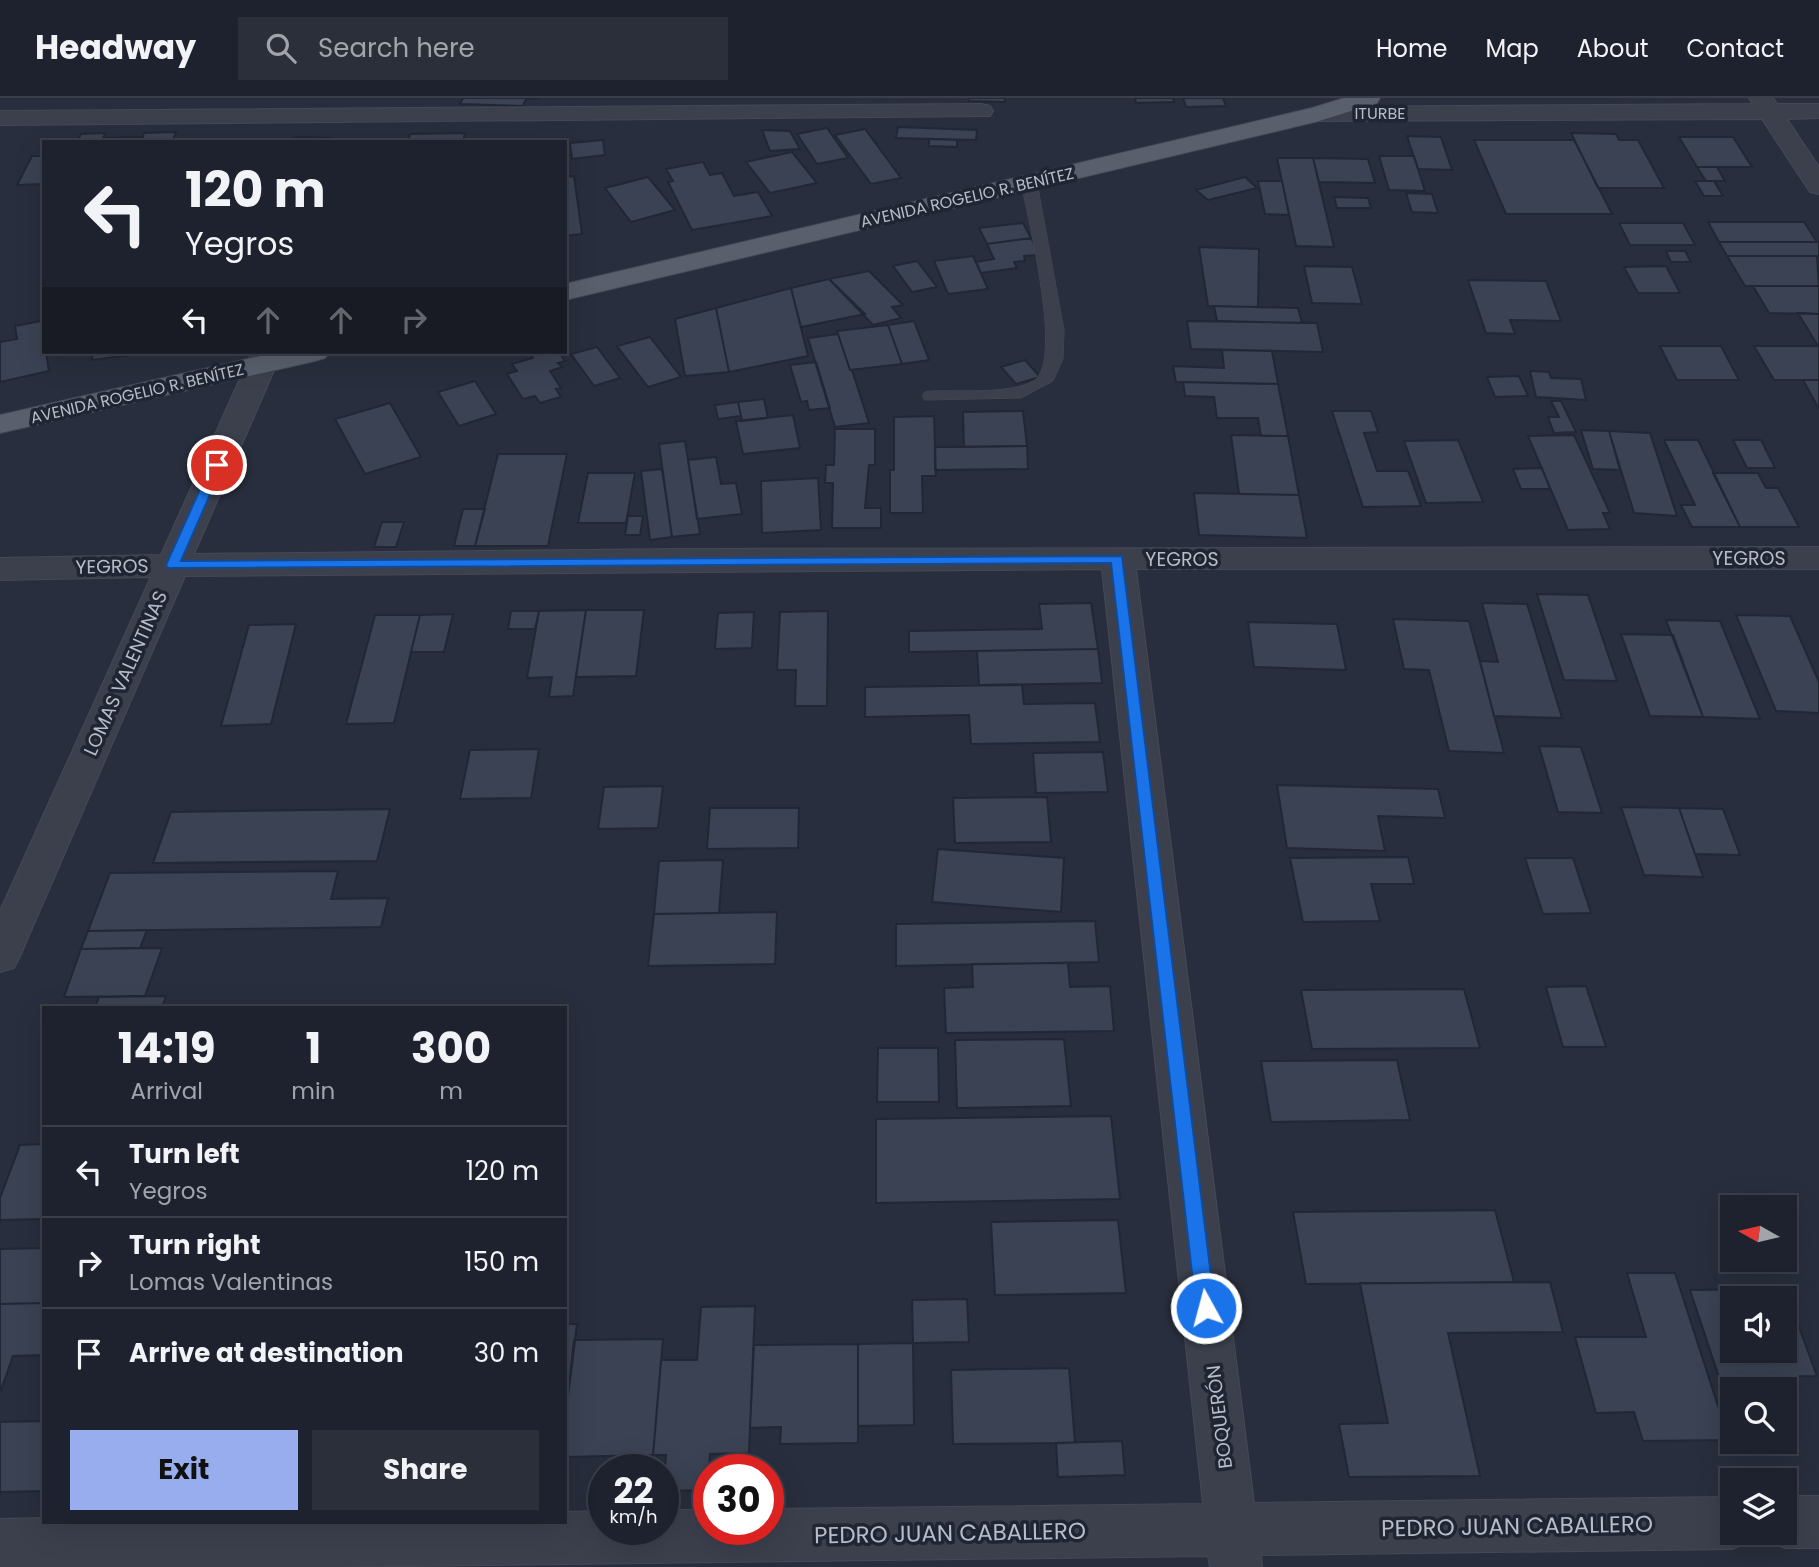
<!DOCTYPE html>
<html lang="en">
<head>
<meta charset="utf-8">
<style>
  :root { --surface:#1e222e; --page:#2b2f3a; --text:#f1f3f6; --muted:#a1a4aa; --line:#3c3f4a; --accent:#98aded }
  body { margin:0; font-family:Poppins,sans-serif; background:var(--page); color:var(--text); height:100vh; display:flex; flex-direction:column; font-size:26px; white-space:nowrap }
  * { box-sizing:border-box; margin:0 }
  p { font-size:23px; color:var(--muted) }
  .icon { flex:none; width:38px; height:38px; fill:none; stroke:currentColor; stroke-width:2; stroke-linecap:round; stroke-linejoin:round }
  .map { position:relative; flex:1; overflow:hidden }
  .sheet { position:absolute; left:42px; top:908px; width:525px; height:518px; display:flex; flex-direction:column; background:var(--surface); border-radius:0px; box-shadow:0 7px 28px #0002,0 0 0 2px var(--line) }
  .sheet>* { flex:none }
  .hud { position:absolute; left:42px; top:42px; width:525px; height:214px; border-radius:0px; box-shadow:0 7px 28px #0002,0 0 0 2px var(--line); background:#1e222e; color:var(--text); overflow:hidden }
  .needle { width:46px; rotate:278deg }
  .tools { position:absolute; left:1720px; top:1097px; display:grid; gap:14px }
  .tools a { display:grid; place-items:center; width:77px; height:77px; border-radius:0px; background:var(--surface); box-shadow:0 7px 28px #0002,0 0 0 2px var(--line); font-size:35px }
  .speed { position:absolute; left:588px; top:1356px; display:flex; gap:14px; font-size:35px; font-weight:700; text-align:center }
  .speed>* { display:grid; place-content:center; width:91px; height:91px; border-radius:50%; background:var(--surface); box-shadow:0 7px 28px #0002,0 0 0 2px var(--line); line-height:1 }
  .speed small { font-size:18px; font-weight:400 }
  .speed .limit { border:10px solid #d22; background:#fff; color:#111 }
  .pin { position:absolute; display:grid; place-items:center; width:60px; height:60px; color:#fff; margin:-30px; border:4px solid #fff; border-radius:50%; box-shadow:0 2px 7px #0007 }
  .me { position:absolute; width:77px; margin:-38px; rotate:353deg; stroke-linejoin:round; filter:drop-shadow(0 0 5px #0008) }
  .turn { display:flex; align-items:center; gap:24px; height:147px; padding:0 28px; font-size:32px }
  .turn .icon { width:91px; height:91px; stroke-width:2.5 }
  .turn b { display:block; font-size:49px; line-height:60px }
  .lanes { display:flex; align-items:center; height:66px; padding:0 28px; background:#0003; justify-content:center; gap:35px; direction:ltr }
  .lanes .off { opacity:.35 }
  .eta { display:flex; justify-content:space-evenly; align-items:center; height:119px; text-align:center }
  .eta b { font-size:42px; font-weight:700; line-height:49px }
  .primary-button { display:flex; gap:14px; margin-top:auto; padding:14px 28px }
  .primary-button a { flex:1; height:80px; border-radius:0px; background:var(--accent); color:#111; font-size:28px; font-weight:700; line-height:80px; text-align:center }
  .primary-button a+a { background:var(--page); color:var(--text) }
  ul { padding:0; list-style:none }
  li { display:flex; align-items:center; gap:21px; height:91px; padding:0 28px; border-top:2px solid var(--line) }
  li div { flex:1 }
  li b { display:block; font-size:26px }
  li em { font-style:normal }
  header { display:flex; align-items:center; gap:42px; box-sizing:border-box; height:98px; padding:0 35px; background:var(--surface); border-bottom:2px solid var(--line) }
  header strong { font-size:33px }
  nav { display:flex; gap:38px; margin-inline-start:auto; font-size:24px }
  .search { width:490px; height:63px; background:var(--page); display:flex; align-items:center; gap:18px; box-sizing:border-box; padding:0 24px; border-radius:0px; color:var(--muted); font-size:26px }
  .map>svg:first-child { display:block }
  .building { fill:#3a4253; stroke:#222735; stroke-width:2; fill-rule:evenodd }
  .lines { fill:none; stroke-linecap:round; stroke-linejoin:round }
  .service-casing { stroke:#454957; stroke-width:1 }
  .minor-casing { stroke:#454957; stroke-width:2 }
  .primary-casing { stroke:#454957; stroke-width:2 }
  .service { fill:#3c404d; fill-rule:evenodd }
  .minor { fill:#3c404d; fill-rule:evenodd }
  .primary { fill:#5a5f6d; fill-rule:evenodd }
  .route { fill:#1a73e8; stroke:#114b97; stroke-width:2 }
  .labels { text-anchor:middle; stroke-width:7; stroke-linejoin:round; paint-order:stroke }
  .far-street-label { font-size:16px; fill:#b8bcc8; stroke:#202533 }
  .street-label { font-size:19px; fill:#b8bcc8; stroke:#202533 }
  .near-street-label { font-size:23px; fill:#b8bcc8; stroke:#202533 }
</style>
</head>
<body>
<header>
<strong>Headway</strong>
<div class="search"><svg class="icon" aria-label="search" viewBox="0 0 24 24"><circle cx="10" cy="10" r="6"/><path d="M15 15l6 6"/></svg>Search here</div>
<nav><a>Home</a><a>Map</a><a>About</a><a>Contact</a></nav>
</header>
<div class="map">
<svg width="1819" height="1469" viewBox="0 0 1819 1469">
  <rect width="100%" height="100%" fill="#282e3d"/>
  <path class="building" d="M463,0H540L526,1L523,8L460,6Z
    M969,0H1005V4L969,3Z
    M1135,0H1173L1174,4L1136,5Z
    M1183,0H1223L1226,8L1186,9Z
    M898,29L977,32L976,42L896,40Z
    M827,30L848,60L817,66L797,36Z
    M865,31L901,80L871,86L835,37Z
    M762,32L790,33L800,51L770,53Z
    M176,34L172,44H141L144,35Z
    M105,35L102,44H77L81,36Z
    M465,35L463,44H408L410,36Z
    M1571,35L1616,36L1619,42H1638L1664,90H1598Z
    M1407,38L1441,39L1452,72L1418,71Z
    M143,39L141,44H102L103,40Z
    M294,39L332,40L330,44H292Z
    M1679,39H1733L1752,69H1697Z
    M929,41L957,42V49L929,48Z
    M603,42L605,57L572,61L570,45Z
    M1474,42H1574L1612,116H1506Z
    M792,54L817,85L770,95L746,64Z
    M32,58H44V86L17,87Z
    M1379,58H1414L1425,93L1389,92Z
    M1277,60H1313L1334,149L1296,148Z
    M1313,60L1368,61L1375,85L1319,84Z
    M703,64L710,77L722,75L734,98L758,94L772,118L692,132L668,84L673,83L666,71Z
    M1697,69H1717L1725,83H1706Z
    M574,78L582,136L565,138V79Z
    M648,79L675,112L631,124L605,90Z
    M1245,79L1257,90L1208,102L1196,92Z
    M1258,83H1282L1289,117L1265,116Z
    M1695,83H1714L1723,98H1704Z
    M1406,95L1432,96L1438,115L1412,114Z
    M1334,99L1368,100L1371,110H1337Z
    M1708,124H1804L1817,144H1719Z
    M1023,125L1031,140L987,146L979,130Z
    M1619,125H1683L1695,147H1630Z
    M1031,140L1040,157L1024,158L1025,163L1014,164L1017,170L981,175L976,164L994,161L987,146Z
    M1719,144H1819V158H1727Z
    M1199,149L1259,151L1258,209L1208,208Z
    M1666,153H1685L1691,164H1671Z
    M973,158L988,191L948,196L934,163Z
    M1727,158H1817L1819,188H1745Z
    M917,163L937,189L912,194L893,168Z
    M1304,168L1352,169L1362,206L1312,205Z
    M1666,168L1680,195H1638L1624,169Z
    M869,173L903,207L892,209L901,220L873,227L829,181Z
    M829,181L865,216L801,229L791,190Z
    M1468,182L1546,183L1561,223L1510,222L1515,236L1486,235Z
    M1753,188H1819V216L1769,215Z
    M791,190L808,258L729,274L716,210Z
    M1214,208L1298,210L1302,225L1217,223Z
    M716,210L729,274L685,278L675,221Z
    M1798,215L1819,216V248H1818Z
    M41,223L49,273L0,284V244L17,241L15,228Z
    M914,223L929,262L902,266L888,227Z
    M1187,223L1317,225L1323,254L1191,251Z
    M888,227L902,266L850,272L837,233Z
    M838,236L850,272H852L869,325L835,329L808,240Z
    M650,239L681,279L648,289L617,248Z
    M1660,248H1721L1739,282H1677Z
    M1754,248H1819V282H1774Z
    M597,249L620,280L594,288L571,256Z
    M1222,252L1272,253L1278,286L1176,284L1173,268L1224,270Z
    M93,254H137L136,256L92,262Z
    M536,254H559L565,263L558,265L562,269L550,273L561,290L556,291L561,299L540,305L535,298L523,301L507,276L517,273L512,266L533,260L530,255Z
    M1025,262L1040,279L1016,286L1001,269Z
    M816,264L830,310L809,312L807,303L801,304L790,267Z
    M1530,273L1549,274L1551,280L1581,281L1586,302L1536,299Z
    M1519,278L1528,298L1495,299L1487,279Z
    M1803,282H1819V311Z
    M475,283L496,316L459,328L438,294Z
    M1183,284L1278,286L1288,338H1261L1258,320H1217L1214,299L1185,298Z
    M764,301L768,320L742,323L738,304Z
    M1551,303H1561L1576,334L1554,335L1548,319H1559Z
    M738,304L741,318L718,321L715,307Z
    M390,305L421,359L365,376L335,321Z
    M1023,313L1027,348L964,349L963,314Z
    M1332,313H1371L1378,334L1364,335L1377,373H1408L1421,408L1363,409Z
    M793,317L800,350L743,356L736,323Z
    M934,318L936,378H922L923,415H890V372H894V319Z
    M835,331H875V367H869L865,410H881V430H832L833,385H825L826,367H834Z
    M1581,332L1609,333L1620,372L1593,371Z
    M1609,333L1650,335L1677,418L1634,415Z
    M1231,337L1288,338L1299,397L1239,396Z
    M1574,337L1610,415H1603L1610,431L1568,432L1528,338Z
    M1458,342L1483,404L1426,405L1404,343Z
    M1664,342H1698L1740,429H1692L1681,407H1695Z
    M1733,342H1761L1775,370H1747Z
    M685,343L700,436L672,439L659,346Z
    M1027,348L1028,371L935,372V349Z
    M498,356H567L548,448H475Z
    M716,359L721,386L736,385L742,416L697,421L688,362Z
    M1542,370L1550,391H1521L1513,371Z
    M662,371L672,439L650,442L641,373Z
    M588,375H635L626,425H578Z
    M1713,375H1758L1766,390H1778L1799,429H1740Z
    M818,380L821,432L762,435L761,383Z
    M1194,395L1299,397L1307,440L1199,437Z
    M463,411H485L475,448H454Z
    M628,418H643L640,437H625Z
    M382,424H404L396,449H374Z
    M1537,496L1588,497L1617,583L1564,582Z
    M1091,505L1098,551L909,554V533L1042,531L1039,506Z
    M1482,505L1527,506L1562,620L1494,618L1480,563L1498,564Z
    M586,512L573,598L549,599L552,579L527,580L539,513Z
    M586,512H644L636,578L576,579Z
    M511,513H539L535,531H508Z
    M828,513L827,608H795L796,572H777L780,514Z
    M754,514L752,550L715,551L718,515Z
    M453,516L444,554H411L420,517Z
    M375,517H420L394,625L346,626Z
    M1736,517L1790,518L1819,584V615L1776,613Z
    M1393,521L1469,523L1504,655L1449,653L1429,572L1404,571Z
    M1666,522L1720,523L1760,621L1703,619Z
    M1248,524L1337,526L1346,572L1254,569Z
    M296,526L271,626L221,628L249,527Z
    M1621,536L1673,537L1703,619L1650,618Z
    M1098,551L1102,585L979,587L977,553Z
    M1022,587L1024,606L1095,605L1100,644L971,646L969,617L865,619V589Z
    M1539,648L1581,649L1602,715L1558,714Z
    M539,651L531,700L460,701L470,652Z
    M1103,654L1108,694L1036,695L1033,655Z
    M1277,687L1438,691L1445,720L1378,718L1385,753L1287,750Z
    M663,688L658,730L598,731L604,689Z
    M1047,699L1051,744L955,745L953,700Z
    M1621,709L1679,710L1703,779L1644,777Z
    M710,710H799L798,750L707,751Z
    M1679,710L1723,711L1740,757L1695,756Z
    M390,711L377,763L153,765L171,714Z
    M938,751L1064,760L1061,814L932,804Z
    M1408,759L1414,786H1371L1380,823L1303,824L1290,760Z
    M1525,760H1573L1591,815L1543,816Z
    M723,762L719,815L654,816L659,763Z
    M338,773L331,801L388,800L381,829L88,833L110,775Z
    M777,814L775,866L648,868L654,816Z
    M1095,823L1099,864L896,868V826Z
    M147,832L140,850L81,851L88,833Z
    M162,850L145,898L64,899L81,851Z
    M1068,865L1070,889L1110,888L1114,933L946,935L944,890L973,889L972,866Z
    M1586,888L1606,949H1563L1546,889Z
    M1464,891L1480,950L1312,951L1301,892Z
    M166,898L162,910H95L99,899Z
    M1064,941L1071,1008L957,1010L955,942Z
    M878,950H938L939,1004H877Z
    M1397,962L1410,1022L1271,1024L1261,963Z
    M1111,1018L1120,1101L876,1105V1021Z
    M44,1046V1121L0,1122V1100L20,1047Z
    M1495,1112L1514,1184L1306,1186L1293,1114Z
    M1118,1122L1126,1195L995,1197L991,1124Z
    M44,1150V1205L0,1206V1151Z
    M1627,1175H1675L1729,1342L1643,1343L1634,1314L1596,1315L1575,1239H1646Z
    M1550,1184L1563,1234L1448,1235L1480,1378L1349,1379L1339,1326L1388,1325L1360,1185Z
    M1785,1191L1817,1278L1719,1279L1690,1192ZM1732,1200H1785V1253H1732Z
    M967,1201L969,1244L913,1245L912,1202Z
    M44,1205V1257L13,1258L0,1295V1206Z
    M755,1208L749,1355L710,1356L708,1392L663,1393L666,1357H653L661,1262H697L701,1209Z
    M565,1226H577L565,1323Z
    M663,1241L653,1357L565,1359V1323L574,1242Z
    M913,1245L914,1327L858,1328V1246Z
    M858,1246V1345L780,1346L781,1329L750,1330L754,1247Z
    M1069,1270L1075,1345L953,1346L951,1272Z
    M44,1323V1393L0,1394V1324Z
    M1122,1343L1125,1377L1058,1379L1056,1345Z"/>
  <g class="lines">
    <defs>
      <path id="service" d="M1029,79L1037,84L1064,232L1063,261L1053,283L1021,300L925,302L922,298L925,294L931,293C955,292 1020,297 1037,280C1061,254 1028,121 1021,84Z"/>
      <path id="minor" d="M1749,0H1773L1777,6H1819V20L1787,21L1819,69V96L1810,94L1762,21L1319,23L1310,21L1307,16L1310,11L1319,9L1753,6Z
        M981,6L990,8L993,13L990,18L0,27V13Z
        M252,254H282L194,456L682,451L1819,449V471H1136L1254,1405L1732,1399V1435H1754L1750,1443L1732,1451L1261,1457L1262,1469H1210L1208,1458L326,1469H0V1421L44,1420V1424H565V1414L604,1413V1432H663V1412H709V1432H768V1411L1203,1406L1102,471L185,478L20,858L14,870L0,874V813L151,479L0,482V460L161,457Z
        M1785,1398H1819V1450H1785L1767,1442L1764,1435H1785Z"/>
      <path id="primary" d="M1344,0H1380L1377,5L1319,23L565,202V186L1312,10Z
        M278,254H330L325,260L315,263L0,335V317Z"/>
    </defs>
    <use href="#service" class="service-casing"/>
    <use href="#minor" class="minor-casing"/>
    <use href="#primary" class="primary-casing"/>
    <use href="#service" class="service"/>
    <use href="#minor" class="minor"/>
    <use href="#primary" class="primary"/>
  </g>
  <path class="route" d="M217,363L223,367L181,463L1122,458L1215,1210L1213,1216L1206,1219L1199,1216L1196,1210L1111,465L168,470L166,467L211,367Z"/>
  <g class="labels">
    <g class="far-street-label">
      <text x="1380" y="21">ITURBE</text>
      <text transform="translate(967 99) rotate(-13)" y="6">AVENIDA ROGELIO R. BENÍTEZ</text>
      <text transform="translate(137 295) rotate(-13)" y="6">AVENIDA ROGELIO R. BENÍTEZ</text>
    </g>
    <g class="street-label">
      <text x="1749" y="467">YEGROS</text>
      <text x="1182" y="468">YEGROS</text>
      <text transform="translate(112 468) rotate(-1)" y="7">YEGROS</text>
      <text transform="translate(125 575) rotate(-66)" y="7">LOMAS VALENTINAS</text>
      <text transform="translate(1219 1319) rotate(-97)" y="7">BOQUERÓN</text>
    </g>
    <g class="near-street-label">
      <text transform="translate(1517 1428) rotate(-1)" y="8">PEDRO JUAN CABALLERO</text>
      <text transform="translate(950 1435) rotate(-1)" y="8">PEDRO JUAN CABALLERO</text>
    </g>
  </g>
</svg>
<div class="tools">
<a><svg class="needle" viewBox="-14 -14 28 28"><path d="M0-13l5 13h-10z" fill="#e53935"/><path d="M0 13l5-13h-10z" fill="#a1a4aa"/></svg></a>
<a><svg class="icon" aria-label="sound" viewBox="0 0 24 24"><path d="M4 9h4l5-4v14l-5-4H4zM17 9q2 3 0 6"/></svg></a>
<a><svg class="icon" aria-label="search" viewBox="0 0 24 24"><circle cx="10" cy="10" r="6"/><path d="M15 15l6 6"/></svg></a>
<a><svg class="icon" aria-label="layers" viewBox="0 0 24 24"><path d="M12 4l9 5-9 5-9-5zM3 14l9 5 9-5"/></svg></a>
</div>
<div class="speed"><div>22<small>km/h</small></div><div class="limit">30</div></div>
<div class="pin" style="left:217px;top:367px;background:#d93025"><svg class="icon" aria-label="arrive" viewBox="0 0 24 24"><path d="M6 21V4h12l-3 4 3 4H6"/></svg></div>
<svg class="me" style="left:1206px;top:1210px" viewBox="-20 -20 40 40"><circle r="17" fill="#1a73e8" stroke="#fff" stroke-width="3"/><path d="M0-11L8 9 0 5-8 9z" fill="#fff"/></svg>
<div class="hud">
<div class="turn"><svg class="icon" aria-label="left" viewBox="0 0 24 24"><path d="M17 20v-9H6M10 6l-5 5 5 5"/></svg><div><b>120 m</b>Yegros</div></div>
<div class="lanes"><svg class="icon" aria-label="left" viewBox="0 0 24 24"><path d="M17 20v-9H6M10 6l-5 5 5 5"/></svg><svg class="icon off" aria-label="ahead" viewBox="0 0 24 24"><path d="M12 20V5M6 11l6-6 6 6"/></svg><svg class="icon off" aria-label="ahead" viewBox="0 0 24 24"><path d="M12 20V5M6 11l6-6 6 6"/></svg><svg class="icon off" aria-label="right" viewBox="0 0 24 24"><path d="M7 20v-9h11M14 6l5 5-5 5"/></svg></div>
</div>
<section class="sheet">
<div class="eta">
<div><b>14:19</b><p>Arrival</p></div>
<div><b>1</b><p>min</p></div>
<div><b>300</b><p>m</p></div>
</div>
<ul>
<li><svg class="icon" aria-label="left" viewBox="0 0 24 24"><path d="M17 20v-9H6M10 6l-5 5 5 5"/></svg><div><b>Turn left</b><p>Yegros</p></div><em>120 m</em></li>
<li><svg class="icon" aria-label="right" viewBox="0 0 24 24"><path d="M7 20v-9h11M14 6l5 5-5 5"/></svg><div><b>Turn right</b><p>Lomas Valentinas</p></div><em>150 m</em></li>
<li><svg class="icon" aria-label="arrive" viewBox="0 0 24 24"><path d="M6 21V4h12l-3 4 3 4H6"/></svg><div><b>Arrive at destination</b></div><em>30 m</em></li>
</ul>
<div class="primary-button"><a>Exit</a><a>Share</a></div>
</section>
</div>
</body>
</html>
